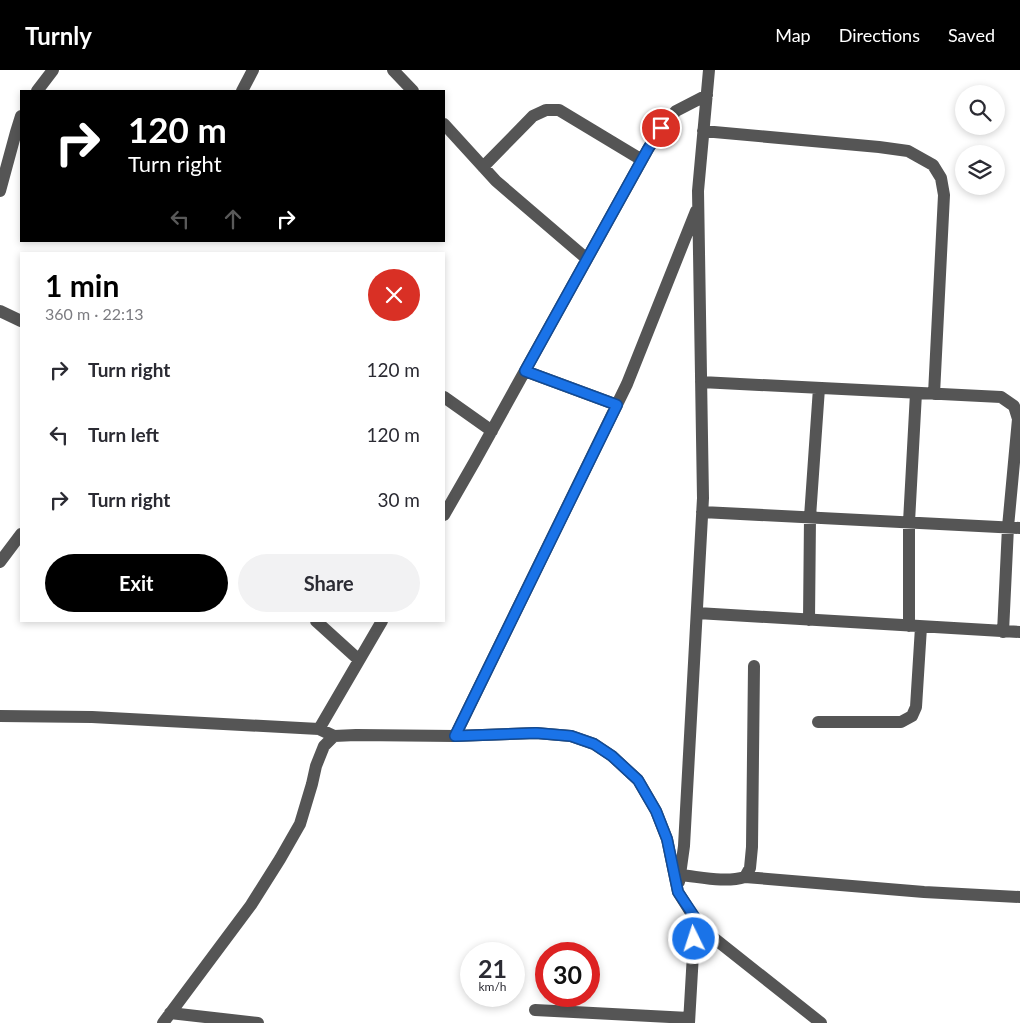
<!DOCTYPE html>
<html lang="en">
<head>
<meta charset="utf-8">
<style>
  :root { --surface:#fff; --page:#f2f2f3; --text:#2b2b33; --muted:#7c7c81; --accent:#000 }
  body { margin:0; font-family:Lato,sans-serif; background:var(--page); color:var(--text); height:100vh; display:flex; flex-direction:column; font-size:19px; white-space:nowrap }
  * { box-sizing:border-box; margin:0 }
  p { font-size:16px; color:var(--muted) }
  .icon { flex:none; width:28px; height:28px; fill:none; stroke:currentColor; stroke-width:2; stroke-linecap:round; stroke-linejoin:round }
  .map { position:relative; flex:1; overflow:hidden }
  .sheet { position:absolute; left:20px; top:182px; width:425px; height:370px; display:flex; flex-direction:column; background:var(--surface); border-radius:0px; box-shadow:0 2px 8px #0003 }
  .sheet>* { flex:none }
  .hud { position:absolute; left:20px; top:20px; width:425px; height:152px; border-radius:0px; box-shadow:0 2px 8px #0003; background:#000; color:#fff; overflow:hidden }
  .controls { position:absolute; left:955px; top:15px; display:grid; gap:10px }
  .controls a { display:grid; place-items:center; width:50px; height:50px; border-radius:50%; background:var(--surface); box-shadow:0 2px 8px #0003; font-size:25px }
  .speed { position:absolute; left:460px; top:872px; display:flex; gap:10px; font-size:25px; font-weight:700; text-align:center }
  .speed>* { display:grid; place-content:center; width:65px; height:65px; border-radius:50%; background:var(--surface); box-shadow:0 2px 8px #0003; line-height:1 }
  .speed small { font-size:12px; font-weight:400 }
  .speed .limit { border:8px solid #d22; background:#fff; color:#111 }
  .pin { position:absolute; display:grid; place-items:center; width:42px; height:42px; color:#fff; margin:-21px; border:2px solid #fff; border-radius:50%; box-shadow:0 1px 5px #0007 }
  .me { position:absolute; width:55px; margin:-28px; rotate:356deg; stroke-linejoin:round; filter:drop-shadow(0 0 4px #0008) }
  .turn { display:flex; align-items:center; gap:18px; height:105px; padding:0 25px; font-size:22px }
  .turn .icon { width:65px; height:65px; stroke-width:2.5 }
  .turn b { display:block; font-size:35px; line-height:42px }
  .lanes { display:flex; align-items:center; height:48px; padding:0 25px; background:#0003; justify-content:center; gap:25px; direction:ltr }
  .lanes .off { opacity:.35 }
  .round { display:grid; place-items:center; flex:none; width:52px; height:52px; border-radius:26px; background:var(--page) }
  .summary { display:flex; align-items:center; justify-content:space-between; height:85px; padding:0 25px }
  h1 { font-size:30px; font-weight:700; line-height:38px; color:var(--accent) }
  .button { display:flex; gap:10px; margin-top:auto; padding:10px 25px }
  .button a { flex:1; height:58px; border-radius:30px; background:var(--accent); color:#fff; font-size:20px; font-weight:700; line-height:58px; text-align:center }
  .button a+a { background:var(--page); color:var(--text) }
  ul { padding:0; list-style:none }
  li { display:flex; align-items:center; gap:15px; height:65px; padding:0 25px }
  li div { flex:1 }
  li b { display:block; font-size:19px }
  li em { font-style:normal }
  header { display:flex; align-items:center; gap:30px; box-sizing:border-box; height:70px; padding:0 25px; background:var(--accent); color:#fff }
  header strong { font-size:24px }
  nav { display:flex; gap:28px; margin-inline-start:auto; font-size:18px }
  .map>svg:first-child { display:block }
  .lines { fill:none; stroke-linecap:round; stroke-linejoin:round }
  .minor { stroke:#555; stroke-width:12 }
  .route-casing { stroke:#114b97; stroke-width:12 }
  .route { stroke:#1a73e8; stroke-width:9 }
</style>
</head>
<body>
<header>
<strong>Turnly</strong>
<nav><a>Map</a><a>Directions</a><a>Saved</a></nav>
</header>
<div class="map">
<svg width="1020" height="953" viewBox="0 0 1020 953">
  <rect width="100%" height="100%" fill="#fff"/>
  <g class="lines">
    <path class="minor" d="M393,0L413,21
      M37,21L53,0
      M242,21L253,0
      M444,54L496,111L587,189
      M703,61L879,77L908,81L933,95L941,108L944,125L934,324
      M483,97L533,46L546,40H559L642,90
      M0,121L16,62L21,46
      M0,241L21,251
      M525,301L617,335
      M701,312L1001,327L1014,336L1018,349L1008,457L1003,562
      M444,327L492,361
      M702,442L1020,458
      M444,445L475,391L648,79L661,58L676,41L707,25
      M0,492L21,464
      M697,543L1020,562
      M809,550L810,447L819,318
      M316,551L359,590
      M909,556V452L916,323
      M0,646L92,647L319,659L334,666
      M818,652H901L912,646L916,637L921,557
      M319,659L382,551
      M455,666L627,314L696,141
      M681,805C701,807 725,813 745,807L750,798L752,777L754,596
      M745,807L924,822L1020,827
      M679,812L684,776L703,428L698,121L709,0
      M535,940L689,948
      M170,943L258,953
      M163,953L251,835L280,789L300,754L312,714L316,696L324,676L334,666L356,665L455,666L536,663L571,666L594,674L612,686L638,710L656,741L667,769L678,822L695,849L715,869L821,953
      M689,953L695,849"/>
  </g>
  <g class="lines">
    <defs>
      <path id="route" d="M661,58L648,79L525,301L617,335L455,666L536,663L571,666L594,674L612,686L638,710L656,741L667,769L678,822L696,849L694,869"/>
    </defs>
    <use href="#route" class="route-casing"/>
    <use href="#route" class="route"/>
  </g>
</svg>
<div class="controls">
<a><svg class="icon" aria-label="search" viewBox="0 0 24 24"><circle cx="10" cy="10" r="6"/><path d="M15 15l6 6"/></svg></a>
<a><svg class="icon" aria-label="layers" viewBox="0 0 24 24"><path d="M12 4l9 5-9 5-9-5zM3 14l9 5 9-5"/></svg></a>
</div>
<div class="speed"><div>21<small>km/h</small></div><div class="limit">30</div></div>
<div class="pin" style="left:661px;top:58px;background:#d93025"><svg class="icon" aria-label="arrive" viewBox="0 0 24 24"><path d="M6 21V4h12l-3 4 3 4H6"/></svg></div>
<svg class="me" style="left:694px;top:869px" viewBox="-20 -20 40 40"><circle r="17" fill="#1a73e8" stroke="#fff" stroke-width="3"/><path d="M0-11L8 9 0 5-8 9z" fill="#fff"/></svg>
<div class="hud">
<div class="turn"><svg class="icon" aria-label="right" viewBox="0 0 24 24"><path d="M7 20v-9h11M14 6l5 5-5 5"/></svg><div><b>120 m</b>Turn right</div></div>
<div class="lanes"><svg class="icon off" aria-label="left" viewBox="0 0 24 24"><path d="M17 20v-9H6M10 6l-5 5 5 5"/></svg><svg class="icon off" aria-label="ahead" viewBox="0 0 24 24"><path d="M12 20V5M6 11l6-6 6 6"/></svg><svg class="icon" aria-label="right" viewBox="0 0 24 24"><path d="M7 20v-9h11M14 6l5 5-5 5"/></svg></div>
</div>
<section class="sheet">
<div class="summary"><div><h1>1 min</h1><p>360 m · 22:13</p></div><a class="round" style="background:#d93025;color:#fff"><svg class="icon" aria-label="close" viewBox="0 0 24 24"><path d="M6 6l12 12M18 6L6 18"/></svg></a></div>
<ul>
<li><svg class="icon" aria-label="right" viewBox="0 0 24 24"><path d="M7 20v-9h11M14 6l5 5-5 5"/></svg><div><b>Turn right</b></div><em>120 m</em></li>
<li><svg class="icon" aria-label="left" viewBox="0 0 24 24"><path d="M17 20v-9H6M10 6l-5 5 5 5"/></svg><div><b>Turn left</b></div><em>120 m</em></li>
<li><svg class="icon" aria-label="right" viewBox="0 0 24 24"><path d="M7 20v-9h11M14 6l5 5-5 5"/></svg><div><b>Turn right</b></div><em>30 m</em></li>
</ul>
<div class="button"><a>Exit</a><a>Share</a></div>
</section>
</div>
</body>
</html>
